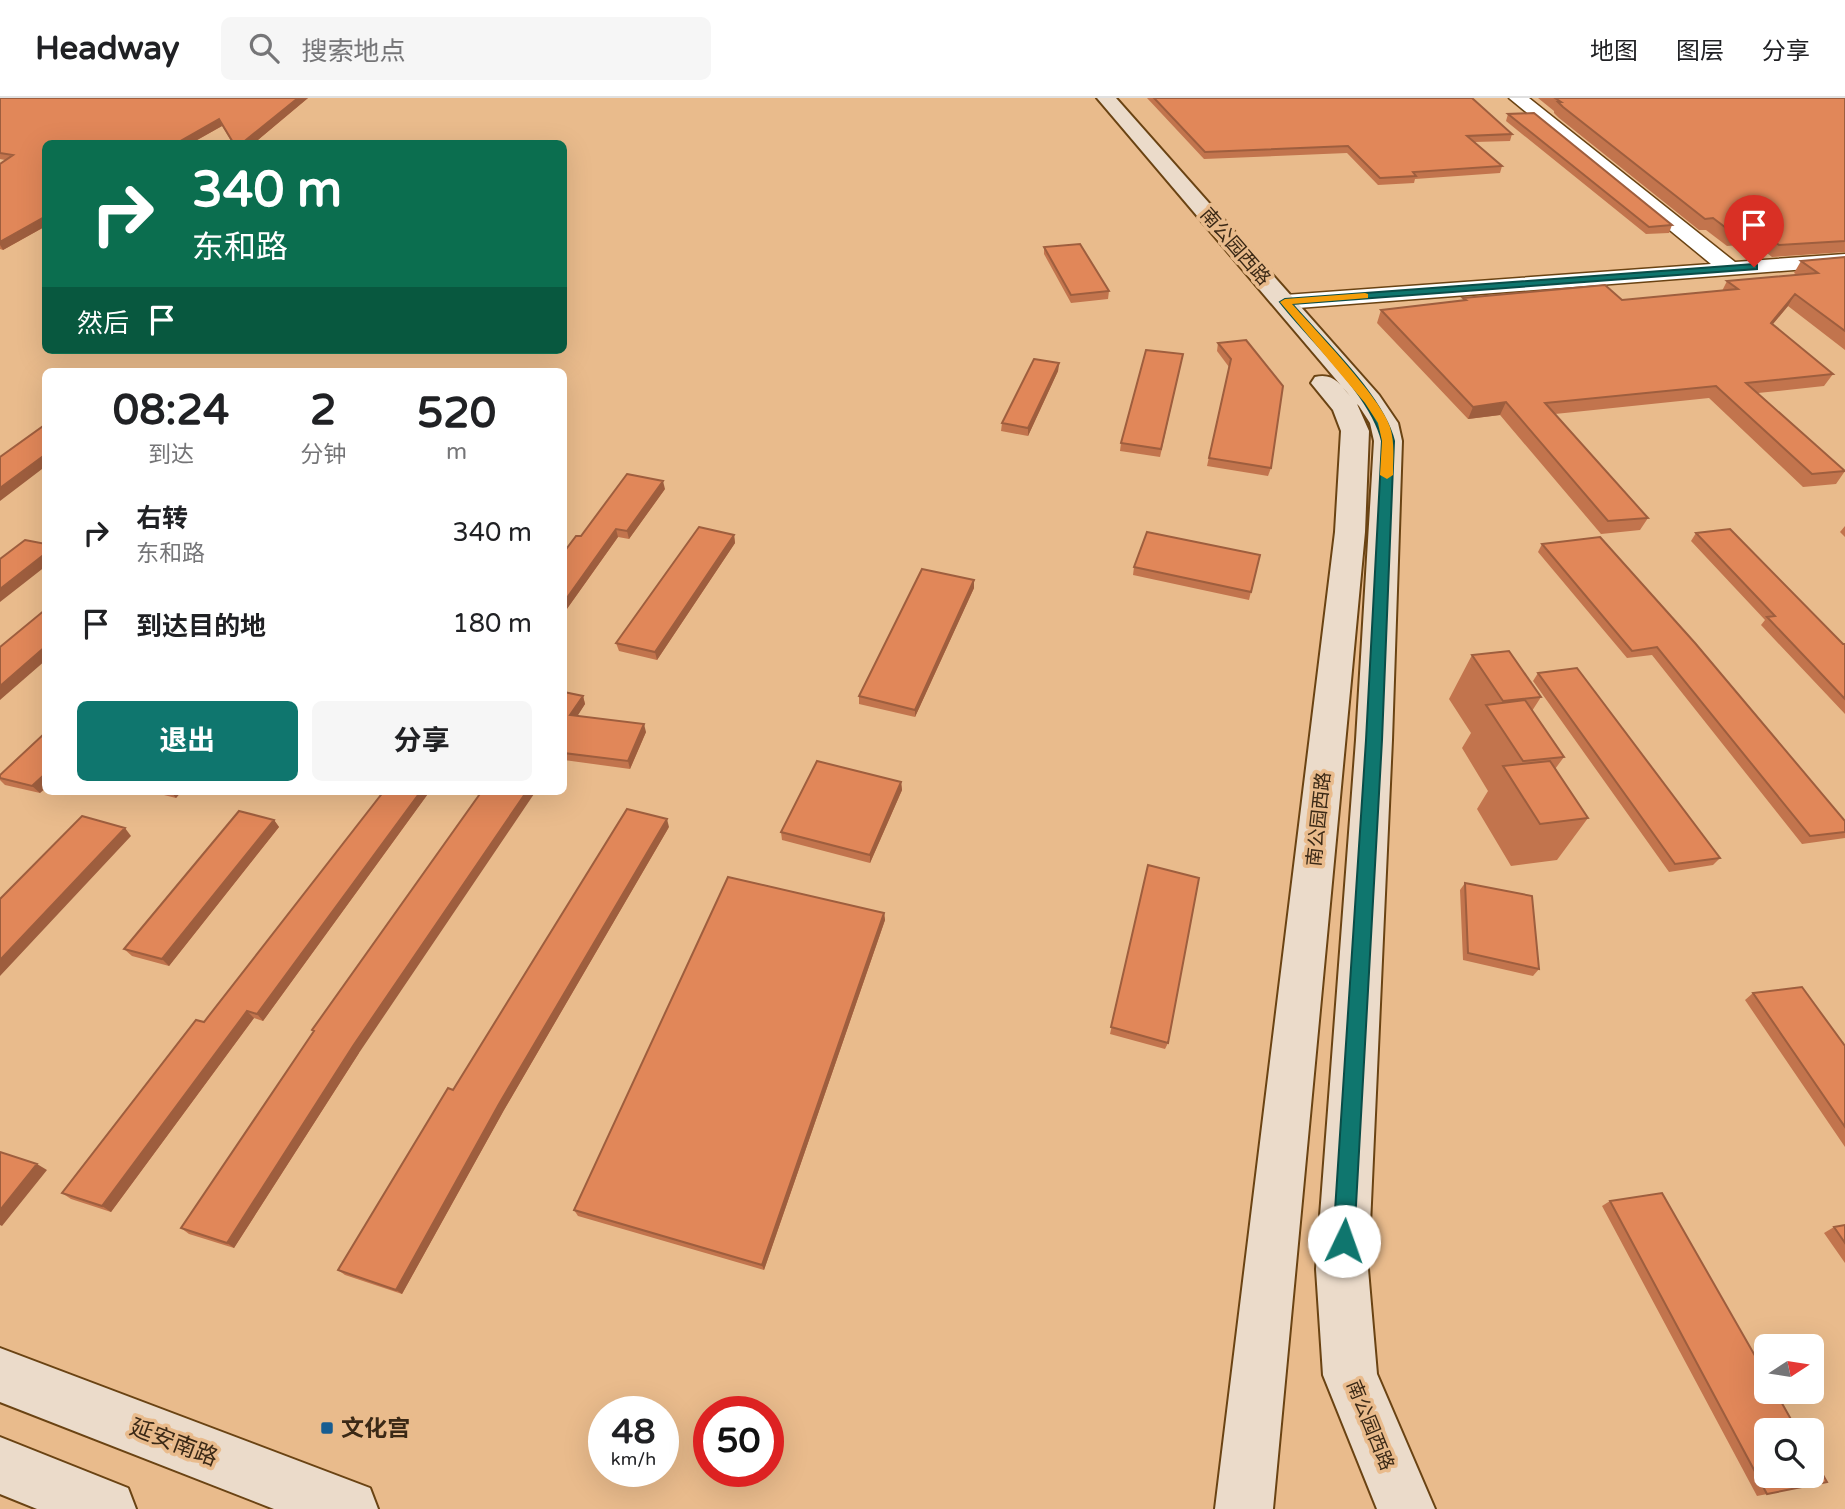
<!DOCTYPE html>
<html lang="zh">
<head>
<meta charset="utf-8">
<style>
  :root { --surface:#fff; --page:#f6f6f6; --text:#202124; --muted:#757577; --line:#e0e0e0; --accent:#0f766e }
  body { margin:0; font-family:"Varela Round","Noto Sans SC",sans-serif; background:var(--page); color:var(--text); height:100vh; display:flex; flex-direction:column; font-size:26px; white-space:nowrap }
  * { box-sizing:border-box; margin:0 }
  p { font-size:23px; color:var(--muted) }
  .icon { flex:none; width:38px; height:38px; fill:none; stroke:currentColor; stroke-width:2; stroke-linecap:round; stroke-linejoin:round }
  .map { position:relative; flex:1; overflow:hidden }
  .sheet { position:absolute; left:42px; top:270px; width:525px; height:427px; display:flex; flex-direction:column; background:var(--surface); border-radius:10px; box-shadow:0 7px 28px #0002 }
  .sheet>* { flex:none }
  .banner { position:absolute; left:42px; top:42px; width:525px; height:214px; border-radius:10px; box-shadow:0 7px 28px #0002; background:#0b6e4f; color:#fff; overflow:hidden }
  .needle { width:46px; rotate:78deg }
  .buttons { position:absolute; left:1754px; top:1236px; display:grid; gap:14px }
  .buttons a { display:grid; place-items:center; width:70px; height:70px; border-radius:10px; background:var(--surface); box-shadow:0 7px 28px #0002; font-size:35px }
  .speed { position:absolute; left:588px; top:1298px; display:flex; gap:14px; font-size:35px; font-weight:700; text-align:center }
  .speed>* { display:grid; place-content:center; width:91px; height:91px; border-radius:50%; background:var(--surface); box-shadow:0 7px 28px #0002; line-height:1 }
  .speed small { font-size:18px; font-weight:400 }
  .speed .limit { border:10px solid #d22; background:#fff; color:#111 }
  .pin { position:absolute; display:grid; place-items:center; width:60px; height:60px; color:#fff; margin:-72px -30px; border-radius:50% 50% 50% 0; rotate:-45deg; box-shadow:0 0 7px #0007 }
  .pin .icon { rotate:45deg }
  .me { position:absolute; width:77px; margin:-38px; rotate:3deg; stroke-linejoin:round; filter:drop-shadow(0 0 5px #0008) }
  .turn { display:flex; align-items:center; gap:24px; height:147px; padding:0 35px; font-size:32px }
  .turn .icon { width:91px; height:91px; stroke-width:2.5 }
  .turn b { display:block; font-size:49px; line-height:60px }
  .then { display:flex; align-items:center; height:66px; padding:0 35px; background:#0003; gap:14px; font-size:26px }
  .eta { display:flex; justify-content:space-evenly; align-items:center; height:119px; text-align:center }
  .eta b { font-size:42px; font-weight:700; line-height:49px }
  .primary-button { display:flex; gap:14px; margin-top:auto; padding:14px 35px }
  .primary-button a { flex:1; height:80px; border-radius:10px; background:var(--accent); color:#fff; font-size:28px; font-weight:700; line-height:80px; text-align:center }
  .primary-button a+a { background:var(--page); color:var(--text) }
  ul { padding:0; list-style:none }
  li { display:flex; align-items:center; gap:21px; height:91px; padding:0 35px }
  li div { flex:1 }
  li b { display:block; font-size:26px }
  li em { font-style:normal }
  header { display:flex; align-items:center; gap:42px; box-sizing:border-box; height:98px; padding:0 35px; background:var(--surface); border-bottom:2px solid var(--line) }
  header strong { font-size:33px }
  nav { display:flex; gap:38px; margin-inline-start:auto; font-size:24px }
  .search { width:490px; height:63px; background:var(--page); display:flex; align-items:center; gap:18px; box-sizing:border-box; padding:0 24px; border-radius:10px; color:var(--muted); font-size:26px }
  .map>svg:first-child { display:block }
  .lines { fill:none; stroke-linecap:round; stroke-linejoin:round }
  .minor-casing { stroke:#6a4313; stroke-width:3 }
  .secondary-casing { stroke:#6a4313; stroke-width:4 }
  .minor { fill:#fff; fill-rule:evenodd }
  .secondary { fill:#ebdbca; fill-rule:evenodd }
  .wall { fill:#c2744d }
  .shaded-wall { fill:#9e5e3e }
  .building { fill:#e18759; stroke:#9e5e3e; stroke-width:2 }
  .route { fill:#0f766e; stroke:#0a4d48; stroke-width:2 }
  .slow { fill:#f59e0b }
  .poi-dot { fill:#185d91; stroke:#e9bb8c; stroke-width:2.5 }
  .labels { text-anchor:middle; stroke-width:7; stroke-linejoin:round; paint-order:stroke }
  .street-label { font-size:19px; fill:#3b2916; stroke:#e9bb8c }
  .near-poi-label { font-size:23px; font-weight:bold; fill:#3b2916; stroke:#e9bb8c; text-anchor:start }
  .near-street-label { font-size:23px; fill:#3b2916; stroke:#e9bb8c }
</style>
</head>
<body>
<header>
<strong>Headway</strong>
<div class="search"><svg class="icon" aria-label="search" viewBox="0 0 24 24"><circle cx="10" cy="10" r="6"/><path d="M15 15l6 6"/></svg>搜索地点</div>
<nav><a>地图</a><a>图层</a><a>分享</a></nav>
</header>
<div class="map">
<svg width="1845" height="1411" viewBox="0 0 1845 1411">
  <rect width="100%" height="100%" fill="#e9bb8c"/>
  <g class="lines">
    <defs>
      <path id="minor" d="M1509,0H1529L1735,164L1845,156V168L1285,211L1277,209L1274,204L1277,199L1285,197L1711,166Z"/>
      <path id="secondary" d="M1097,0H1116L1379,297L1398,325L1402,343L1392,642L1368,1171L1377,1276L1435,1411H1377L1323,1277L1316,1171L1356,642L1374,343L1370,325L1359,308L1357,306L1369,333L1365,434L1273,1411H1215L1335,434L1341,333L1333,312L1311,285L1315,279C1333,275 1339,285 1350,298Z
        M0,1250L370,1390L378,1411H274L0,1304Z
        M0,1339L128,1390L136,1411H37L0,1396Z"/>
    </defs>
    <use href="#minor" class="minor-casing"/>
    <use href="#secondary" class="secondary-casing"/>
    <use href="#minor" class="minor"/>
    <use href="#secondary" class="secondary"/>
  </g>
  <path class="wall" d="M0,0H308L253,46H233L222,28L190,46H46V128L3,152L0,151V66L5,62L0,61Z
    M1147,0H1472L1512,36L1510,43L1475,44L1502,68L1500,75L1415,81L1414,85L1378,87L1347,55L1204,61Z
    M1538,0H1845V154L1772,159L1755,146L1727,148L1706,132H1699L1559,20L1554,15V13Z
    M1508,16L1672,127L1669,135L1646,136L1506,23Z
    M1044,149L1109,193L1108,201L1071,205L1044,156Z
    M1845,159V252L1788,208L1772,227L1833,276L1824,288L1758,295L1845,373L1836,386L1803,389L1709,300L1555,316L1648,420L1640,432L1601,436L1500,317L1468,321L1377,225L1381,212L1462,203L1463,200L1622,202L1722,193L1727,183L1797,177L1794,175L1801,163Z
    M1218,245L1283,288L1271,370L1268,378L1207,368L1229,269L1217,253Z
    M1183,256L1160,359L1120,353L1121,345Z
    M1059,265L1058,273L1028,338L1001,333L1002,325Z
    M665,391L629,441L618,439L564,515V454L581,438Z
    M1845,428V439L1840,434Z
    M1696,435L1843,546H1845V616L1761,527L1765,522L1691,443Z
    M734,437L735,445L657,562L619,553L616,545Z
    M1600,439L1845,723V740L1802,746L1652,557L1627,560L1538,454L1542,446Z
    M1260,457L1249,502L1133,477L1134,469Z
    M974,482V490L915,619L859,606V598Z
    M1472,557L1541,599L1532,613L1564,659L1555,671L1588,720L1557,762L1511,768L1477,711L1488,693L1462,650L1471,635L1449,601Z
    M1538,575L1720,760L1713,767L1669,774L1533,583Z
    M564,594L583,598L585,606L577,618L646,634L630,671L564,662Z
    M46,634L40,695L5,687L0,682V677Z
    M901,684L902,692L870,765L782,742L781,734Z
    M148,693H182L176,700Z
    M384,693H430L263,923L254,920L111,1114L71,1101L62,1095L204,924Z
    M274,722L279,729L169,868L132,858L124,851Z
    M669,729L504,1012L402,1196L345,1177L338,1172L453,992Z
    M1148,767L1168,945L1165,951L1110,936Z
    M1465,785L1539,871L1533,878L1463,862L1460,792Z
    M884,815L885,822L764,1172L578,1118L574,1112Z
    M1753,895L1845,948V1049L1745,902Z
    M312,932L359,955L234,1150L189,1136L181,1130L313,934Z
    M1610,1103L1827,1384L1757,1398L1602,1108Z
    M1845,1127V1165L1824,1135L1834,1129Z"/>
  <path class="shaded-wall" d="M298,0H308L253,46H241Z
    M219,21L222,28L190,46H175Z
    M46,118V128L3,152L0,147V144Z
    M1795,196L1788,208L1763,238L1771,225Z
    M1059,265L1058,273L1028,338V330Z
    M1506,304L1500,317L1468,321L1473,309Z
    M46,356V368L0,403V390Z
    M663,383L665,391L629,441L627,433Z
    M616,431L618,439L564,515V504Z
    M734,437L735,445L657,562L655,554Z
    M46,455V468L0,504V491Z
    M974,482V490L915,619V612Z
    M46,548V562L0,602V588Z
    M583,598L585,606L573,625L570,617Z
    M644,626L646,634L630,671L628,663Z
    M46,675V690L40,695L32,688Z
    M901,684L902,692L870,765V757Z
    M170,693H182L176,700Z
    M421,693H430L263,923L257,916Z
    M527,693H536L359,955L234,1150L227,1145L353,948Z
    M667,721L669,729L504,1012L402,1196L396,1192L499,1006Z
    M274,722L279,729L169,868L162,861Z
    M125,730L131,738L0,878V862Z
    M884,815L885,822L764,1172L762,1167Z
    M247,913L254,920L111,1114L102,1108Z
    M37,1066L47,1072L2,1128L0,1127V1112Z"/>
  <path class="building" d="M0,0H298L241,46H234L219,21L175,46H46V118L0,144V66L13,57L0,55Z
    M1154,0H1472L1512,36L1467,38L1502,68L1413,74L1416,78L1380,80L1348,48L1205,54Z
    M1555,0H1845V143L1779,147L1762,134L1734,136L1713,120L1705,121L1563,9L1558,4H1561Z
    M1534,15L1672,127L1649,129L1508,16Z
    M1080,146L1109,193L1071,197L1044,149Z
    M1845,159V233L1795,196L1771,225L1833,276L1746,285L1845,373L1812,376L1716,288L1545,305L1648,420L1608,423L1506,304L1473,309L1381,212L1466,202L1463,200L1605,187L1622,202L1738,191L1727,183L1818,175L1801,163Z
    M1246,242L1283,288L1271,370L1209,360L1231,261L1218,245Z
    M1146,252L1183,256L1161,351L1121,345Z
    M1034,261L1059,265L1028,330L1002,325Z
    M46,326V356L0,390V359Z
    M627,376L663,383L627,433L616,431L564,504V454L576,438H581Z
    M699,429L734,437L655,554L616,545Z
    M1730,431L1843,546H1845V601L1767,519L1775,518L1696,435Z
    M1147,434L1260,457L1251,494L1134,469Z
    M1600,439L1695,545L1845,723V734L1810,738L1657,549L1632,553L1542,446Z
    M25,442L46,446V455L0,491V461Z
    M922,471L974,482L915,612L859,598Z
    M46,511V548L0,588V549Z
    M1509,553L1541,599L1503,603L1472,557Z
    M1577,570L1720,760L1675,766L1538,575Z
    M564,594L583,598L570,617L644,626L628,663L564,655Z
    M1525,602L1564,659L1523,663L1486,607Z
    M46,634V675L32,688L0,680V677Z
    M817,663L901,684L870,757L781,734Z
    M1550,663L1588,720L1540,726L1503,668Z
    M384,693H421L257,916L247,913L102,1108L62,1095L196,922L204,924Z
    M482,693H527L353,948L227,1145L181,1130L314,933L312,932Z
    M627,711L667,721L499,1006L396,1192L338,1172L448,990L453,992Z
    M239,713L274,722L162,861L124,851Z
    M82,718L125,730L0,862V801Z
    M1148,767L1199,780L1168,945L1111,929Z
    M728,779L884,815L762,1167L574,1112Z
    M1465,785L1532,798L1539,871L1468,855Z
    M1802,889L1845,948V1029L1753,895Z
    M0,1054L37,1066L0,1112Z
    M1662,1095L1766,1277V1293H1775L1797,1332H1766V1377H1811V1356L1827,1384L1767,1396L1610,1103Z
    M1845,1127V1145L1834,1129Z"/>
  <path class="route" d="M1754,166L1757,167V171L1292,206C1324,243 1383,298 1394,343L1382,642L1354,1143L1351,1150L1344,1153L1336,1150L1333,1143L1366,642L1382,343C1371,296 1310,243 1280,204L1285,201Z"/>
  <path class="slow" d="M1365,195L1368,196V200L1292,206C1315,232 1382,301 1390,329C1395,345 1393,361 1393,377L1387,381L1380,377L1382,343L1378,325L1365,305L1280,204L1285,201Z"/>
  <rect class="poi-dot" x="320" y="1323" width="14" height="14" rx="3.5"/>
  <g class="labels">
    <g class="street-label">
      <text transform="translate(1236 148) rotate(49)" y="7">南公园西路</text>
      <text transform="translate(1318 721) rotate(-84)" y="7">南公园西路</text>
      <text transform="translate(1371 1327) rotate(68)" y="7">南公园西路</text>
    </g>
    <g class="near-poi-label">
      <text x="341" y="1338">文化宫</text>
    </g>
    <g class="near-street-label">
      <text transform="translate(174 1344) rotate(21)" y="8">延安南路</text>
    </g>
  </g>
</svg>
<div class="buttons">
<a><svg class="needle" viewBox="-14 -14 28 28"><path d="M0-13l5 13h-10z" fill="#e53935"/><path d="M0 13l5-13h-10z" fill="#757577"/></svg></a>
<a><svg class="icon" aria-label="search" viewBox="0 0 24 24"><circle cx="10" cy="10" r="6"/><path d="M15 15l6 6"/></svg></a>
</div>
<div class="speed"><div>48<small>km/h</small></div><div class="limit">50</div></div>
<div class="pin" style="left:1754px;top:169px;background:#d93025"><svg class="icon" aria-label="arrive" viewBox="0 0 24 24"><path d="M6 21V4h12l-3 4 3 4H6"/></svg></div>
<svg class="me" style="left:1344px;top:1143px" viewBox="-20 -20 40 40"><circle r="19" fill="#fff"/><path d="M0-13L10 11 0 6-10 11z" fill="#0f766e"/></svg>
<div class="banner">
<div class="turn"><svg class="icon" aria-label="right" viewBox="0 0 24 24"><path d="M7 20v-9h11M14 6l5 5-5 5"/></svg><div><b>340 m</b>东和路</div></div>
<div class="then">然后<svg class="icon" aria-label="arrive" viewBox="0 0 24 24"><path d="M6 21V4h12l-3 4 3 4H6"/></svg></div>
</div>
<section class="sheet">
<div class="eta">
<div><b>08:24</b><p>到达</p></div>
<div><b>2</b><p>分钟</p></div>
<div><b>520</b><p>m</p></div>
</div>
<ul>
<li><svg class="icon" aria-label="right" viewBox="0 0 24 24"><path d="M7 20v-9h11M14 6l5 5-5 5"/></svg><div><b>右转</b><p>东和路</p></div><em>340 m</em></li>
<li><svg class="icon" aria-label="arrive" viewBox="0 0 24 24"><path d="M6 21V4h12l-3 4 3 4H6"/></svg><div><b>到达目的地</b></div><em>180 m</em></li>
</ul>
<div class="primary-button"><a>退出</a><a>分享</a></div>
</section>
</div>
</body>
</html>
